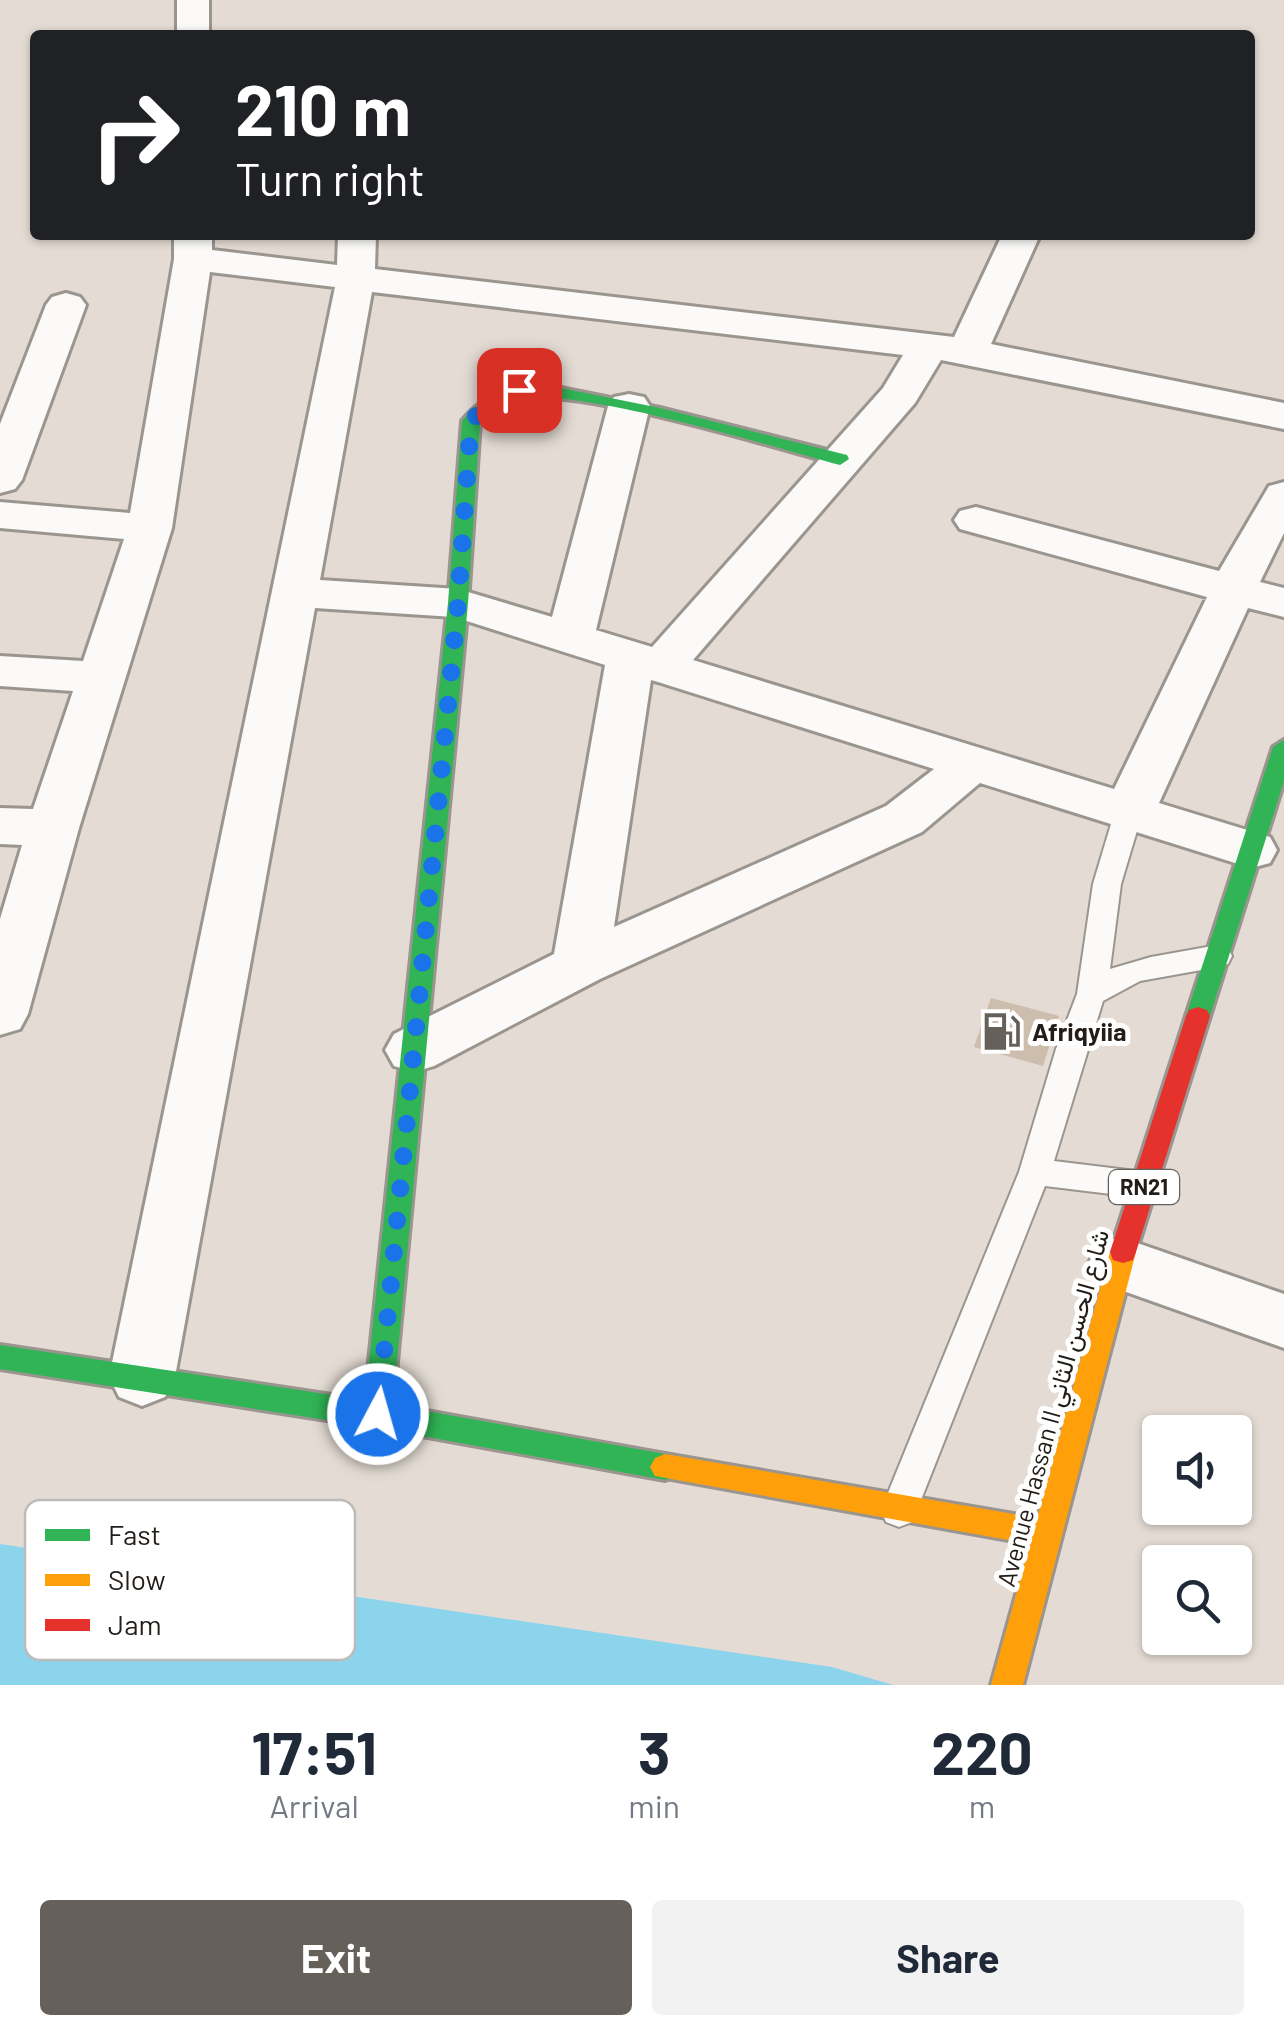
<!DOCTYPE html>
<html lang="en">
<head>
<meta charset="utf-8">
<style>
  :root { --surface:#fff; --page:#f2f2f3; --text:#1f2937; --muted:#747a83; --accent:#66605a }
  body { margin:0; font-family:Barlow,Vazirmatn,sans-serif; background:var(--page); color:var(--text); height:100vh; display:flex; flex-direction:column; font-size:38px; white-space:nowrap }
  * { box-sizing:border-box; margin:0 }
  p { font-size:32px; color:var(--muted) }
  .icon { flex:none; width:55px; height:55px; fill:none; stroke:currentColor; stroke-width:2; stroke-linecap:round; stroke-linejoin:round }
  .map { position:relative; height:1685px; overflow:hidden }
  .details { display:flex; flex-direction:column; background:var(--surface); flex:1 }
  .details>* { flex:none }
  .hud { position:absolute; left:30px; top:30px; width:1225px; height:210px; border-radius:10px; box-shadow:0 2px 8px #0004; background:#202124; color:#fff; overflow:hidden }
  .controls { position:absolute; left:1142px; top:1415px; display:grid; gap:20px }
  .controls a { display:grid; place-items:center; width:110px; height:110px; border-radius:10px; background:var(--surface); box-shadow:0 2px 8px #0004; font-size:50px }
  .pin { position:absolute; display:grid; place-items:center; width:85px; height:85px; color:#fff; margin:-42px; border-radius:20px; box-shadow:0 5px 15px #0006 }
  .me { position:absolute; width:110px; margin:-55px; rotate:6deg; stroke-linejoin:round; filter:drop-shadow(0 0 8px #0008) }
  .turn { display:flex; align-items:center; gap:35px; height:210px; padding:0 40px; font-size:45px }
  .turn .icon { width:130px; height:130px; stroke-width:2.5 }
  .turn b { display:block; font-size:70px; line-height:85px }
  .eta { display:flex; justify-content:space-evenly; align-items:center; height:170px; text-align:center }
  .eta b { font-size:60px; font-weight:700; line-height:70px }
  .action { display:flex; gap:20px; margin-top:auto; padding:20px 40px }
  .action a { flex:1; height:115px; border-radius:10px; background:var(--accent); color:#fff; font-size:40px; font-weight:700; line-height:115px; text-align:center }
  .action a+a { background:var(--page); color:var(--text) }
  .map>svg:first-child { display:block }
  .water { fill:#8cd4ec }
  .building { fill:#ccbdac }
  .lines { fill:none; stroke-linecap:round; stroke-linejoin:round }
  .lane-casing { stroke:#9b958f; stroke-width:4 }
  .street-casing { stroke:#9b958f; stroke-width:6 }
  .fast-casing { stroke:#9b958f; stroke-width:6 }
  .slow-casing { stroke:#9b958f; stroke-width:6 }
  .jam-casing { stroke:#9b958f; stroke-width:6 }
  .lane { fill:#fbfaf9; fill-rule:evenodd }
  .street { fill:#fbfaf9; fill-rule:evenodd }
  .fast { fill:#30b455; fill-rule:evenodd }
  .slow { fill:#ff9f0a; fill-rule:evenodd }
  .jam { fill:#e5322d; fill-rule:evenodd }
  .route { stroke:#1a73e8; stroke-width:18; stroke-dasharray:0 32.4 }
  .labels { text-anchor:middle; stroke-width:10; stroke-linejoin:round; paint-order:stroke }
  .shield { fill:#fff; stroke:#64615d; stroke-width:2.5 }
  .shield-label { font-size:22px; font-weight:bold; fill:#221d18 }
  .poi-label { font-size:25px; font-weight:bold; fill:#221d18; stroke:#fff; text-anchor:start }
  .street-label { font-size:25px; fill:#221d18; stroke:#fff }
  .key { fill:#fff; stroke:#bdbbba; stroke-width:2.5 }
  .key-label { font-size:28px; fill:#221d18 }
</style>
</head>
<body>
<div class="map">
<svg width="1284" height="1685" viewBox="0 0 1284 1685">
  <rect width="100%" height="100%" fill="#e4dcd4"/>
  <path class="water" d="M0,1544L832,1667L893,1685H0Z"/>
  <path class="building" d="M991,998L1059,1016L1043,1066L974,1047Z"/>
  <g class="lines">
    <defs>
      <path id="lane" d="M1128,805L1138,807L1142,814L1121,884L1110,969L1151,957L1218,945L1228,948L1232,956L1228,964L1218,967L1140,981L1103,1001L1054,1161L1144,1172L1155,1176L1160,1185L1155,1194L1144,1198L1045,1186L917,1510L912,1522L899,1527L886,1522L881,1510L1019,1172L1056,1049L1077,994L1093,884L1114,814L1118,807Z"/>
      <path id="street" d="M177,0H209V35H177Z
        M174,235H212V250L337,265L338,235H376L375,269L954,337L1002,235H1040L991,344L1284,403V429L941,360L915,403L693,660L1114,789L1207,597L960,529L954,520L960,511L976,507L1219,571L1269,486L1284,482V533L1260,582L1284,588V617L1248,608L1159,803L1270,837L1277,850L1270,863L1251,868L980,783L922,832L600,979L434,1066L414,1072L394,1066L385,1050L394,1034L554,954L605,665L454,617L315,608L175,1377L165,1397L142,1406L119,1397L109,1377L335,287L210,272L172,528L79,828L28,1014L20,1029L0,1035V919L22,845L0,844V808L33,809L73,691L0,686V656L83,661L124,539L0,528V502L130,513L174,259ZM372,292L903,355L883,388L652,647L596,630L650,406L644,397L629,394L614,397L608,406L552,617L458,589L320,580ZM651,680L658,682L934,769L886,806L614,927Z
        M66,293L80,297L86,305L22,480L15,489L0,493V424L46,305L52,297Z
        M1120,1237L1284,1294V1348L1098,1282L1089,1263L1098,1244Z"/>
      <path id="fast" d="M551,386L660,408L847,455L849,459L840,465C776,448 564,382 510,400C498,404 489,413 480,422L468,603L393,1405L665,1454L675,1458L680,1467L675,1476L665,1480L378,1428L0,1369V1345L365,1400L448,603L462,421C487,390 514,388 551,386Z
        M1284,740V781L1210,1016L1207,1022H1189L1186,1016L1273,747Z"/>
      <path id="slow" d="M1123,1241L1133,1244L1136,1252L1023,1685H991L1030,1544L655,1476L650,1467L655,1458L665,1454L1037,1518L1110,1252L1113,1244Z"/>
      <path id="jam" d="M1198,1007L1207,1010L1210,1016L1136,1252L1133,1260L1123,1263L1113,1260L1110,1252L1186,1016L1189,1010Z"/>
    </defs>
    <use href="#lane" class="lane-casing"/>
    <use href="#street" class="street-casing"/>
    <use href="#fast" class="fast-casing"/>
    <use href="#slow" class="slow-casing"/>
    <use href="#jam" class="jam-casing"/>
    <use href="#lane" class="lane"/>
    <use href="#street" class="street"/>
    <use href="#fast" class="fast"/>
    <use href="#slow" class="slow"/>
    <use href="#jam" class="jam"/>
  </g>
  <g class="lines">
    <path class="route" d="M378,1414L458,603L471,421L488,404L519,390"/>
  </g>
  <defs>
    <symbol id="fuel-bare" viewBox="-9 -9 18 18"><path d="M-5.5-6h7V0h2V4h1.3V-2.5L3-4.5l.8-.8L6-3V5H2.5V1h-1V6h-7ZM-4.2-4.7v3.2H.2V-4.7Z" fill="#66605a" stroke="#fff" stroke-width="2.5" paint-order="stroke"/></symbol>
  </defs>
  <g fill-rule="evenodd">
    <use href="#fuel-bare" x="974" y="1004" width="55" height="55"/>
  </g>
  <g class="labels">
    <rect class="shield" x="1109" y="1170" width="70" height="34" rx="8"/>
    <g class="shield-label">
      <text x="1144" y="1195">RN21</text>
    </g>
    <g class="poi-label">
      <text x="1032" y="1041">Afriqyiia</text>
    </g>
    <g class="street-label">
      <text transform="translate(1053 1408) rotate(-75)" y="9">Avenue Hassan II شارع الحسن الثاني</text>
    </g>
  </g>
  <rect x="25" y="1500" width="330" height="160" rx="15" class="key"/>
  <rect x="45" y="1529" width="45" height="12" fill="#30b455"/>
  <rect x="45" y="1574" width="45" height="12" fill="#ff9f0a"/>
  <rect x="45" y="1619" width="45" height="12" fill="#e5322d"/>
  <g class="key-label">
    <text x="108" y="1545">Fast</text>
    <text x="108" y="1590">Slow</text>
    <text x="108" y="1635">Jam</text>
  </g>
</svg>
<div class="controls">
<a><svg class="icon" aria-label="sound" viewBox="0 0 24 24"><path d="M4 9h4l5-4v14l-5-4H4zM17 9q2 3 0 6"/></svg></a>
<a><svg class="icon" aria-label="search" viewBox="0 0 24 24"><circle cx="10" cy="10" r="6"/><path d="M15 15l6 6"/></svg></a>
</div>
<div class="pin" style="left:519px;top:390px;background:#d93025"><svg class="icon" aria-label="arrive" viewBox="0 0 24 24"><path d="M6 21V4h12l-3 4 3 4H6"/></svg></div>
<svg class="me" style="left:378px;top:1414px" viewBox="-20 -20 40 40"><circle r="17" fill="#1a73e8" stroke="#fff" stroke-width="3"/><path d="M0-11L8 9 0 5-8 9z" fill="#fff"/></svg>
<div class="hud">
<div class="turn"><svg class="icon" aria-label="right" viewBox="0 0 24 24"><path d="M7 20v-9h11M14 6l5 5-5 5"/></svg><div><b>210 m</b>Turn right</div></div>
</div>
</div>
<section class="details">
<div class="eta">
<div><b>17:51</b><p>Arrival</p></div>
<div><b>3</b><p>min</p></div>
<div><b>220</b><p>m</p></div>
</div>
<div class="action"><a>Exit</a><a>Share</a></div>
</section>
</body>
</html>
